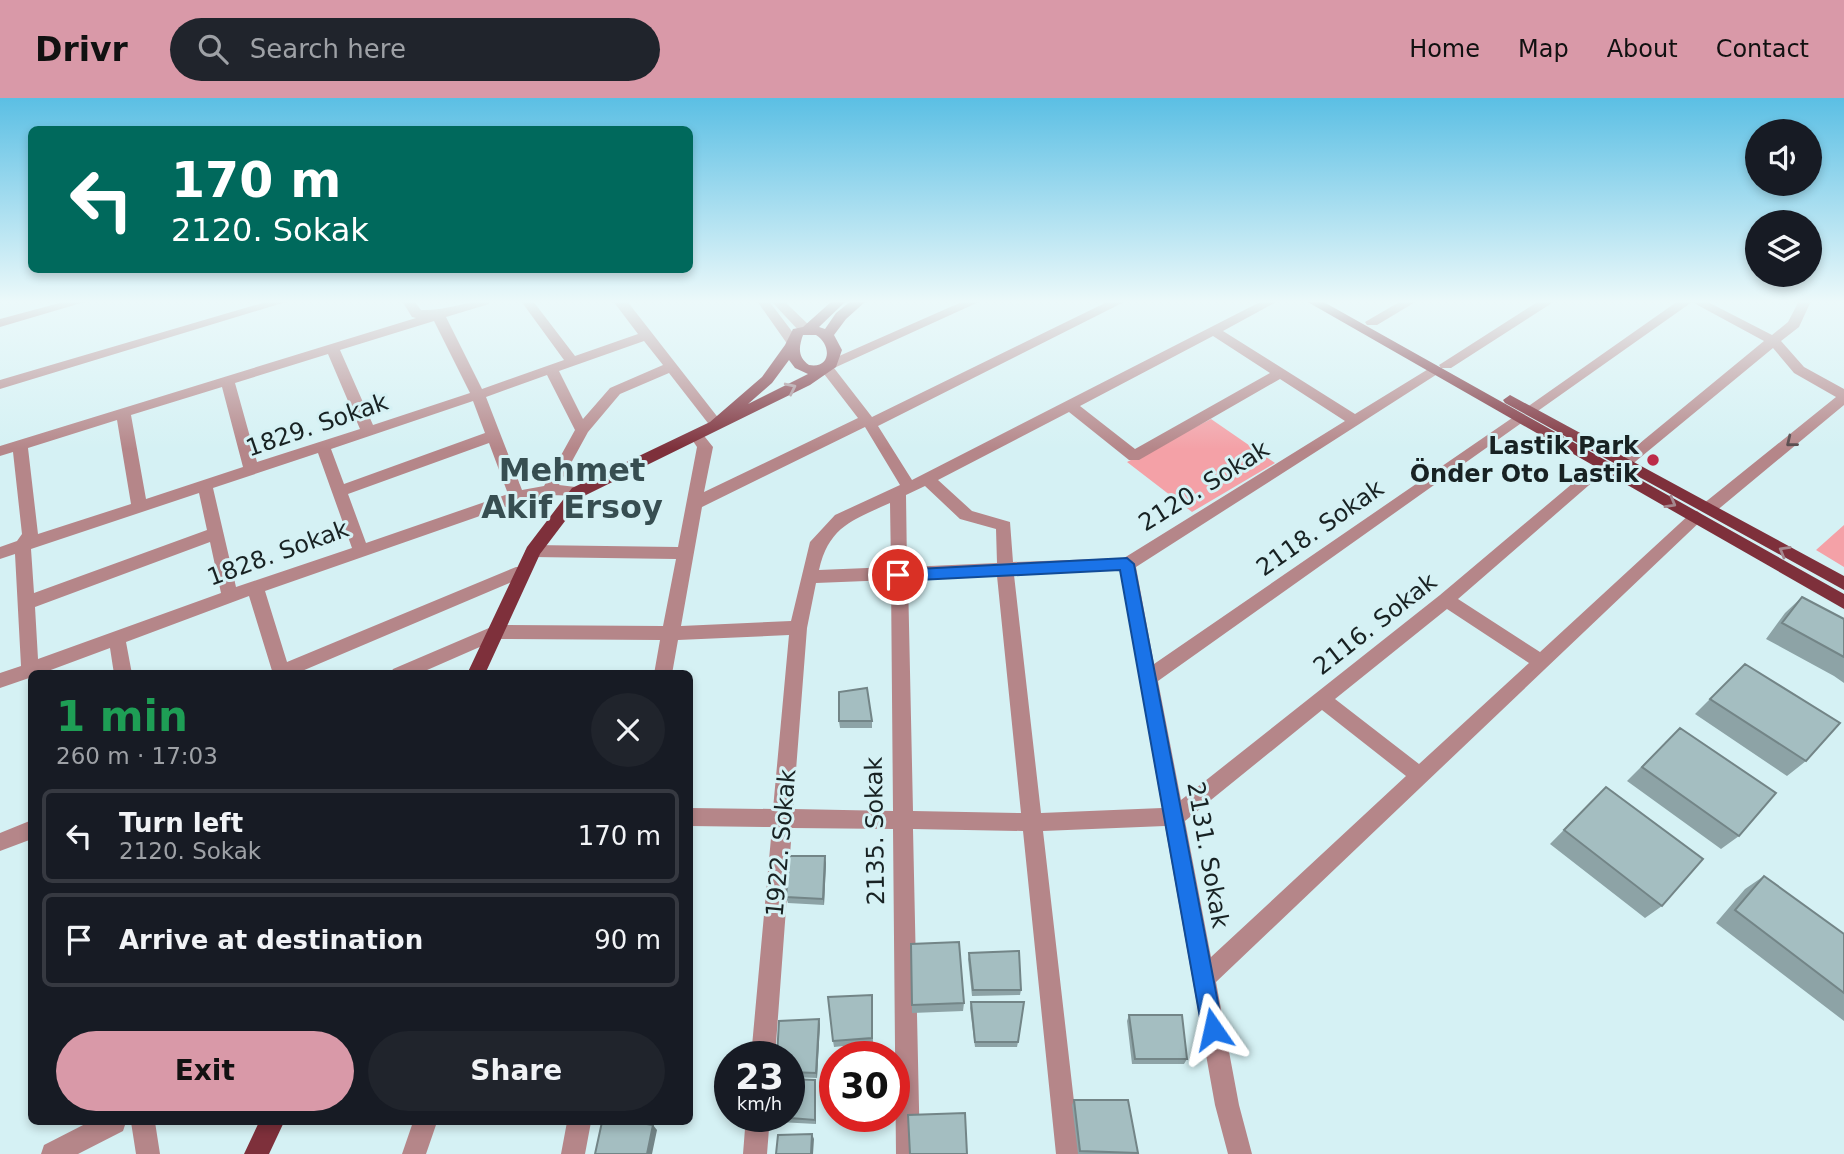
<!DOCTYPE html>
<html lang="en">
<head>
<meta charset="utf-8">
<style>
  :root { --surface:#171b24; --page:#20242c; --text:#f1f3f6; --muted:#9ea1a6; --line:#363941; --accent:#d999a8 }
  body { margin:0; font-family:"DejaVu Sans",sans-serif; background:var(--page); color:var(--text); height:100vh; display:flex; flex-direction:column; font-size:26px; white-space:nowrap }
  * { box-sizing:border-box; margin:0 }
  p { font-size:23px; color:var(--muted) }
  .icon { flex:none; width:38px; height:38px; fill:none; stroke:currentColor; stroke-width:2; stroke-linecap:round; stroke-linejoin:round }
  .map { position:relative; flex:1; overflow:hidden }
  .panel { position:absolute; left:28px; top:572px; width:665px; height:455px; display:flex; flex-direction:column; background:var(--surface); border-radius:10px; box-shadow:0 4px 10px #0003 }
  .panel>* { flex:none }
  .top-card { position:absolute; left:28px; top:28px; width:665px; height:147px; border-radius:10px; box-shadow:0 4px 10px #0003; background:#00695c; color:#fff; overflow:hidden }
  .buttons { position:absolute; left:1745px; top:21px; display:grid; gap:14px }
  .buttons a { display:grid; place-items:center; width:77px; height:77px; border-radius:50%; background:var(--surface); box-shadow:0 4px 10px #0003; font-size:35px }
  .speed { position:absolute; left:714px; top:943px; display:flex; gap:14px; font-size:35px; font-weight:700; text-align:center }
  .speed>* { display:grid; place-content:center; width:91px; height:91px; border-radius:50%; background:var(--surface); box-shadow:0 4px 10px #0003; line-height:1 }
  .speed small { font-size:18px; font-weight:400 }
  .speed .limit { border:10px solid #d22; background:#fff; color:#111 }
  .pin { position:absolute; display:grid; place-items:center; width:60px; height:60px; color:#fff; margin:-30px; border:4px solid #fff; border-radius:50%; box-shadow:0 2px 7px #0007 }
  .me { position:absolute; width:77px; margin:-38px; rotate:349deg; stroke-linejoin:round; filter:drop-shadow(0 0 5px #0008) }
  .turn { display:flex; align-items:center; gap:24px; height:147px; padding:0 28px; font-size:32px }
  .turn .icon { width:91px; height:91px; stroke-width:2.5 }
  .turn b { display:block; font-size:49px; line-height:60px }
  .round { display:grid; place-items:center; flex:none; width:74px; height:74px; border-radius:37px; background:var(--page) }
  .head { display:flex; align-items:center; justify-content:space-between; height:119px; padding:0 28px }
  h1 { font-size:42px; font-weight:700; line-height:52px; color:#1e9e55 }
  .action { display:flex; gap:14px; margin-top:auto; padding:14px 28px }
  .action a { flex:1; height:80px; border-radius:42px; background:var(--accent); color:#111; font-size:28px; font-weight:700; line-height:80px; text-align:center }
  .action a+a { background:var(--page); color:var(--text) }
  ul { padding:0; list-style:none }
  li { display:flex; align-items:center; gap:21px; height:94px; margin:0 14px 10px; padding:0 14px; border:4px solid var(--line); border-radius:10px }
  li div { flex:1 }
  li b { display:block; font-size:26px }
  li em { font-style:normal }
  header { display:flex; align-items:center; gap:42px; box-sizing:border-box; height:98px; padding:0 35px; background:var(--accent); color:#111 }
  header strong { font-size:33px }
  nav { display:flex; gap:38px; margin-inline-start:auto; font-size:24px }
  .search { width:490px; height:63px; background:var(--page); display:flex; align-items:center; gap:18px; box-sizing:border-box; padding:0 24px; border-radius:38px; color:var(--muted); font-size:26px }
  .map>svg:first-child { display:block }
  .green { fill:#f4a1a7 }
  .lines { fill:none; stroke-linecap:round; stroke-linejoin:round }
  .minor { fill:#b58689; fill-rule:evenodd }
  .major { fill:#7e303b; fill-rule:evenodd }
  .wall { fill:#8da3a6 }
  .shaded-wall { fill:#738587 }
  .building { fill:#a4bec1; stroke:#738587; stroke-width:2 }
  .oneway { stroke:#a5878e }
  .oneway2 { stroke:#574a4c }
  .route { fill:#1a73e8; stroke:#114b97; stroke-width:2 }
  .poi-dot { fill:#bc2b48; stroke:#d5f1f4; stroke-width:2.5 }
  .labels { text-anchor:middle; stroke-width:6; stroke-linejoin:round; paint-order:stroke }
  .street-label { font-size:24px; fill:#182223; stroke:#d5f1f4 }
  .poi-label { font-size:24px; font-weight:bold; fill:#182223; stroke:#d5f1f4; text-anchor:end }
  .district-label { font-size:32px; font-weight:bold; fill:#374e51; stroke:#d5f1f4 }
</style>
</head>
<body>
<header>
<strong>Drivr</strong>
<div class="search"><svg class="icon" aria-label="search" viewBox="0 0 24 24"><circle cx="10" cy="10" r="6"/><path d="M15 15l6 6"/></svg>Search here</div>
<nav><a>Home</a><a>Map</a><a>About</a><a>Contact</a></nav>
</header>
<div class="map">
<svg width="1844" height="1056" viewBox="0 0 1844 1056">
  <rect width="100%" height="100%" fill="#d5f1f4"/>
  <path class="green" d="M1211,321L1275,365L1192,414L1127,364Z
    M1844,427V469L1816,452Z"/>
  <g class="lines">
    <path class="minor" d="M67,203H88L0,229V221Z
      M269,203H289L0,291V282Z
      M402,203H414L421,212C445,213 466,203 490,203L489,206L446,219L482,291L564,262L521,203H533L575,258L638,236L613,203H627L723,326L716,331L711,329L669,275L620,296L588,334L559,387L584,390L586,394L584,398L549,397L520,404L265,493L287,564L516,469H528L530,473L528,477L295,576H273L249,498L126,544L132,576H114L110,550L40,576H32V579L0,590V575L21,568L15,456L0,461V449L17,443L22,436L13,354L0,358V348L416,220L412,219ZM434,223L470,295L373,327L340,252ZM644,243L663,267L610,290L583,321L559,273ZM328,256L360,331L257,364L235,285ZM547,277L575,332L544,388L522,392L486,299ZM222,289L243,369L146,401L131,317ZM473,303L485,335L344,386L331,351ZM117,322L131,406L38,436L28,350ZM489,345L508,396L366,445L348,396ZM318,355L352,450L236,489L213,390ZM199,395L207,432L34,495L31,451ZM210,444L221,495L38,561L35,509Z
      M757,203H769L800,244L798,247H788Z
      M771,203H784L811,229V235H801Z
      M964,203H981L834,270L872,319L1109,203H1126L878,328L912,382L1262,203H1278L1223,233L1355,316L1430,270L1435,269L1442,273L1136,469L1154,566L1515,318L1520,316L1527,321L1158,583L1181,702L1440,497L1598,364L1603,363L1611,368L1458,501L1540,554L1691,415L1697,413L1705,419L1216,884L1239,1007L1252,1056H1228L1215,1007L1165,728L1043,733L1080,1056H1056L1023,733L913,731L920,1056H896L893,731L792,730L775,959H751L772,729L690,728V710L773,711L789,537L678,542L672,576H654L660,542L498,541L418,576H390L393,571L496,527L663,528L676,461L533,459L525,453L533,447L678,449L697,349L689,337L691,334H701L713,349L704,394L858,320L821,272V266ZM1213,238L1270,275L1135,351L1080,308ZM1280,281L1345,323L1124,460L1013,464L1010,424L972,413L938,382L1069,314L1129,362H1139ZM865,329L900,387L835,417L810,444L791,523L681,528L702,409ZM925,388L960,421L996,431L997,465L907,469L906,397ZM890,405L891,469L819,472C829,428 853,422 890,405ZM1120,472L1162,710L1041,715L1014,477ZM997,478L1021,715L913,713L908,481ZM891,482L893,713L793,711L807,530L816,485ZM1447,511L1529,565L1419,666L1335,601ZM1322,612L1406,678L1211,859L1185,723Z
      M1401,203H1417L1377,227H1367L1365,224Z
      M1539,203H1555L1451,270H1441L1439,267Z
      M1678,203H1706L1772,237L1788,224L1799,203H1811L1799,229L1781,243L1804,269L1844,291V307L1715,414L1709,416L1701,410L1703,406L1836,299L1794,275L1773,250L1630,368L1625,369L1617,364L1764,243L1692,204L1535,315L1530,317L1523,312Z
      M32,722V741L0,753V735Z
      M746,1018H770L767,1056H743Z
      M89,1024H126L123,1033L78,1056H41L44,1047Z
      M131,1024H155L160,1056H136Z
      M413,1024H437L426,1056H402Z
      M567,1024H591L585,1056H561Z"/>
    <path class="major" d="M832,203H846L819,229L825,231L836,215L851,203H866L846,221L834,237L842,252L836,269L810,287L584,398L540,456L485,576H467L527,449L572,390L710,324L762,279L785,247L793,231L803,229ZM803,237H816C832,247 831,271 809,267C797,259 799,248 803,237ZM789,262L795,270L808,276L748,306L772,285Z
      M1306,203H1322L1844,496V511Z
      M1510,297L1844,478V492L1505,305L1503,302Z
      M259,1024H284L269,1056H244Z"/>
  </g>
  <path class="wall" d="M1802,499L1844,521V585L1834,578L1766,541L1785,515Z
    M1745,566L1806,663L1787,678L1695,616Z
    M839,623H872V630H840Z
    M1680,630L1739,738L1721,751L1627,683Z
    M1606,689L1662,808L1645,820L1550,746Z
    M826,765L824,807L788,805L786,799Z
    M1764,778L1844,836V923L1716,825L1745,791Z
    M911,846L964,905L963,913L912,915Z
    M969,855L1021,892L1020,897L972,898L968,861Z
    M872,897L873,945L834,949L833,943Z
    M971,904L1018,944L1017,949H975L970,910Z
    M1129,917L1187,961L1184,966H1132L1127,923Z
    M820,926L817,980L789,979V959Z
    M815,982L816,986V1026L779,1024L777,1019Z
    M1074,1002L1138,1055L1137,1056H1078L1072,1007Z"/>
  <path class="shaded-wall" d="M825,758L826,765L824,807L823,801Z
    M819,921L820,926L817,980L816,975Z
    M815,982L816,986V1026L815,1022Z
    M653,1027L657,1032L652,1056H647Z
    M812,1036L814,1041L813,1056H811Z"/>
  <path class="building" d="M1802,499L1844,521V559L1782,525Z
    M1745,566L1840,625L1806,663L1710,601Z
    M867,590L872,623H839V594Z
    M1680,630L1776,695L1739,738L1642,669Z
    M1606,689L1703,761L1662,808L1564,732Z
    M789,758H825L823,801L786,799Z
    M1764,778L1844,836V895L1735,812Z
    M959,844L964,905L912,907L911,846Z
    M1019,853L1021,892H973L969,855Z
    M872,897V940L833,943L828,899Z
    M971,904H1024L1018,944H975Z
    M1129,917H1182L1187,961H1135Z
    M819,921L816,975L789,974V959H777L779,923Z
    M789,981L815,982V1022L777,1019L789,1018Z
    M1074,1002H1128L1138,1055L1080,1053Z
    M965,1015L967,1056H910L908,1017Z
    M602,1024H634L653,1027L647,1056H595Z
    M812,1036L811,1056H776L778,1037Z"/>
  <defs><path id="oneway-chevron" d="M-2-3.5L2.5 0L-2 3.5" fill="none" stroke-width="1.6" stroke-linecap="round" stroke-linejoin="round" transform="scale(1.75)"/></defs>
  <g class="oneway">
    <use href="#oneway-chevron" transform="translate(791 290) rotate(-26)"/>
    <use href="#oneway-chevron" transform="translate(1671 405) rotate(29)"/>
    <use href="#oneway-chevron" transform="translate(1784 453) rotate(-150)"/>
  </g>
  <use class="oneway2" href="#oneway-chevron" transform="translate(1791 344) rotate(141)"/>
  <linearGradient id="sky" x2="0" y2="1"><stop stop-color="#5bbfe4"/><stop offset="0.58" stop-color="#ecf9fa"/><stop offset="1" stop-color="#ecf9fa" stop-opacity="0"/></linearGradient>
  <rect width="1844" height="351" fill="url(#sky)"/>
  <path class="route" d="M1127,460L1134,466L1223,931L1220,939L1213,942L1205,939L1202,931L1120,472L898,483L891,477L898,472Z"/>
  <circle class="poi-dot" cx="1653" cy="362" r="7"/>
  <g class="labels">
    <g class="street-label">
      <text transform="translate(317 327) rotate(-19)" y="8">1829. Sokak</text>
      <text transform="translate(1204 388) rotate(-32)" y="8">2120. Sokak</text>
      <text transform="translate(1320 430) rotate(-35)" y="8">2118. Sokak</text>
      <text transform="translate(278 455) rotate(-20)" y="8">1828. Sokak</text>
      <text transform="translate(1375 526) rotate(-38)" y="8">2116. Sokak</text>
      <text transform="translate(875 733) rotate(-91)" y="8">2135. Sokak</text>
      <text transform="translate(781 745) rotate(-85)" y="8">1922. Sokak</text>
      <text transform="translate(1208 757) rotate(80)" y="8">2131. Sokak</text>
    </g>
    <g class="poi-label">
      <text x="1639" y="356">Lastik Park<tspan x="1639" dy="28">Önder Oto Lastik</tspan></text>
    </g>
    <g class="district-label">
      <text x="572" y="383">Mehmet<tspan x="572" dy="37">Akif Ersoy</tspan></text>
    </g>
  </g>
</svg>
<div class="buttons">
<a><svg class="icon" aria-label="sound" viewBox="0 0 24 24"><path d="M4 9h4l5-4v14l-5-4H4zM17 9q2 3 0 6"/></svg></a>
<a><svg class="icon" aria-label="layers" viewBox="0 0 24 24"><path d="M12 4l9 5-9 5-9-5zM3 14l9 5 9-5"/></svg></a>
</div>
<div class="speed"><div>23<small>km/h</small></div><div class="limit">30</div></div>
<div class="pin" style="left:898px;top:477px;background:#d93025"><svg class="icon" aria-label="arrive" viewBox="0 0 24 24"><path d="M6 21V4h12l-3 4 3 4H6"/></svg></div>
<svg class="me" style="left:1213px;top:931px" viewBox="-20 -20 40 40"><path d="M0-17L14 15 0 8-14 15z" fill="#1a73e8" stroke="#fff" stroke-width="4"/></svg>
<div class="top-card">
<div class="turn"><svg class="icon" aria-label="left" viewBox="0 0 24 24"><path d="M17 20v-9H6M10 6l-5 5 5 5"/></svg><div><b>170 m</b>2120. Sokak</div></div>
</div>
<section class="panel">
<div class="head"><div><h1>1 min</h1><p>260 m · 17:03</p></div><a class="round"><svg class="icon" aria-label="close" viewBox="0 0 24 24"><path d="M6 6l12 12M18 6L6 18"/></svg></a></div>
<ul>
<li><svg class="icon" aria-label="left" viewBox="0 0 24 24"><path d="M17 20v-9H6M10 6l-5 5 5 5"/></svg><div><b>Turn left</b><p>2120. Sokak</p></div><em>170 m</em></li>
<li><svg class="icon" aria-label="arrive" viewBox="0 0 24 24"><path d="M6 21V4h12l-3 4 3 4H6"/></svg><div><b>Arrive at destination</b></div><em>90 m</em></li>
</ul>
<div class="action"><a>Exit</a><a>Share</a></div>
</section>
</div>
</body>
</html>
